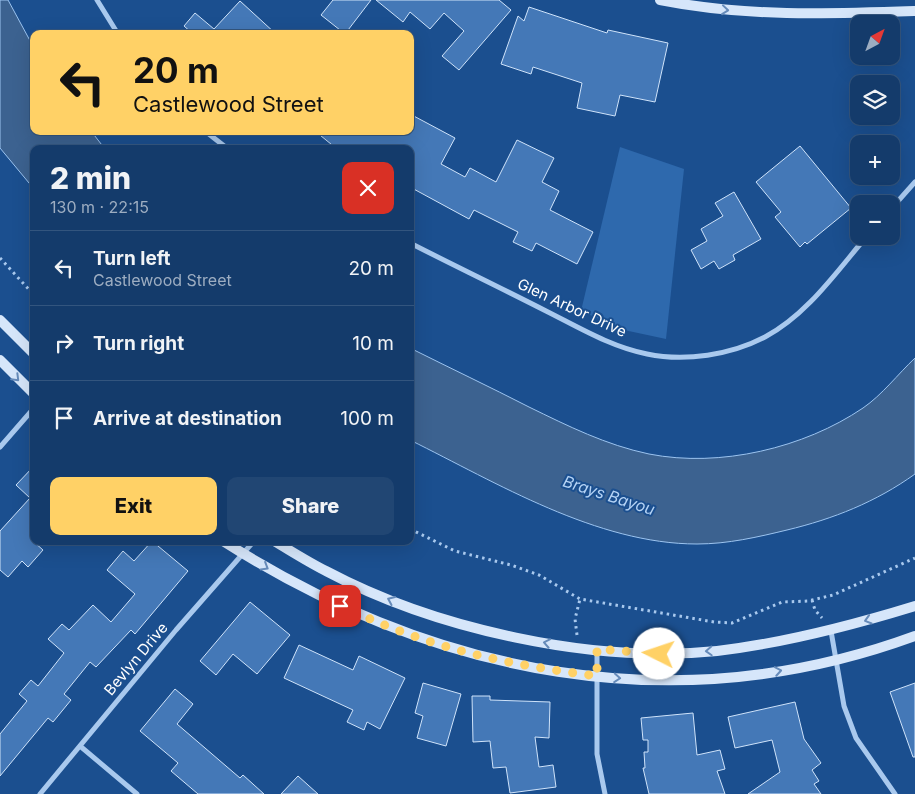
<!DOCTYPE html>
<html lang="en">
<head>
<meta charset="utf-8">
<style>
  :root { --surface:#143b6b; --page:#214673; --text:#f1f3f6; --muted:#9dadc1; --line:#33557e; --accent:#ffd166 }
  body { margin:0; font-family:Inter,sans-serif; background:var(--page); color:var(--text); height:100vh; display:flex; flex-direction:column; font-size:19px; white-space:nowrap }
  * { box-sizing:border-box; margin:0 }
  p { font-size:16px; color:var(--muted) }
  .icon { flex:none; width:28px; height:28px; fill:none; stroke:currentColor; stroke-width:2; stroke-linecap:round; stroke-linejoin:round }
  .map { position:relative; flex:1; overflow:hidden }
  .drawer { position:absolute; left:30px; top:145px; width:384px; height:400px; display:flex; flex-direction:column; background:var(--surface); border-radius:10px; box-shadow:0 5px 20px #0002,0 0 0 1px var(--line) }
  .drawer>* { flex:none }
  .hud { position:absolute; left:30px; top:30px; width:384px; height:105px; border-radius:10px; box-shadow:0 5px 20px #0002,0 0 0 1px var(--line); background:#ffd166; color:#111; overflow:hidden }
  .needle { width:32px; rotate:41deg }
  .controls { position:absolute; left:850px; top:15px; display:grid; gap:10px }
  .controls a { display:grid; place-items:center; width:50px; height:50px; border-radius:10px; background:var(--surface); box-shadow:0 5px 20px #0002,0 0 0 1px var(--line); font-size:25px }
  .pin { position:absolute; display:grid; place-items:center; width:42px; height:42px; color:#fff; margin:-21px; border-radius:10px; box-shadow:0 2px 8px #0006 }
  .me { position:absolute; width:55px; margin:-28px; rotate:274deg; stroke-linejoin:round; filter:drop-shadow(0 0 4px #0008) }
  .turn { display:flex; align-items:center; gap:18px; height:105px; padding:0 20px; font-size:22px }
  .turn .icon { width:65px; height:65px; stroke-width:2.5 }
  .turn b { display:block; font-size:35px; line-height:42px }
  .round { display:grid; place-items:center; flex:none; width:52px; height:52px; border-radius:10px; background:var(--page) }
  .headline { display:flex; align-items:center; justify-content:space-between; height:85px; padding:0 20px }
  h1 { font-size:30px; font-weight:800; line-height:38px }
  .action { display:flex; gap:10px; margin-top:auto; padding:10px 20px }
  .action a { flex:1; height:58px; border-radius:10px; background:var(--accent); color:#111; font-size:20px; font-weight:800; line-height:58px; text-align:center }
  .action a+a { background:var(--page); color:var(--text) }
  ul { padding:0; list-style:none }
  li { display:flex; align-items:center; gap:15px; height:75px; padding:0 20px; border-top:1px solid var(--line) }
  li div { flex:1 }
  li b { display:block; font-size:19px }
  li em { font-style:normal }
  .map>svg:first-child { display:block }
  .green { fill:#2e69ad }
  .water { fill:#3c6290; stroke:#9cc4f0 }
  .building { fill:#4478b7; stroke:#cfe3fa }
  .lines { fill:none; stroke-linecap:round; stroke-linejoin:round }
  .path { stroke:#a9c9ee; stroke-width:3; stroke-dasharray:2.5 4; stroke-linecap:butt }
  .street { stroke:#a9c9ee; stroke-width:5 }
  .secondary { stroke:#d6e6fa; stroke-width:10 }
  .oneway { stroke:#668bba }
  .route { stroke:#ffd166; stroke-width:9; stroke-dasharray:0 16.2 }
  .labels { text-anchor:middle; stroke-width:4; stroke-linejoin:round; paint-order:stroke }
  .street-label { font-size:15px; fill:#fff; stroke:#1b4f8f }
  .water-label { font-size:16px; font-style:italic; fill:#b5d3f5; stroke:#1b4f8f }
</style>
</head>
<body>
<div class="map">
<svg width="915" height="794" viewBox="0 0 915 794">
  <rect width="100%" height="100%" fill="#1b4f8f"/>
  <path class="green" d="M620,147L684,169L666,339L624,330L581,311Z"/>
  <path class="water" d="M0,0H8L34,48V131H91L105,149H34V189L0,148Z
    M410,348C450,368 490,387 529,407C568,426 606,445 649,454C720,468 804,448 863,408C882,395 898,374 915,358V474C876,502 833,519 787,530C758,537 728,544 697,544C597,544 497,483 410,440Z"/>
  <path class="building" d="M333,0H371L345,34L321,15Z
    M376,0H499L511,10L459,70L442,56L464,31L444,13L430,29L410,12L403,22Z
    M240,1L276,34H193L184,26L195,13L214,29Z
    M529,7L607,33L608,30L668,43L655,102L620,95L615,116L577,108L582,83L533,67L531,74L501,64L518,16L524,21Z
    M410,114L455,138L441,164L465,177L470,168L496,182L517,140L554,158L542,182L559,191L550,210L593,232L577,264L536,243L532,251L513,242L518,232L474,210L469,219L410,187V149H337L315,131H410Z
    M800,146L851,208L807,244L805,242L800,247L775,217L781,212L756,182Z
    M734,192L761,239L733,255L735,260L719,269L714,261L701,269L691,250L707,241L701,229L723,216L715,203Z
    M34,466V542L43,550L28,567L22,561L8,577L0,570V531L30,498L16,485Z
    M152,541L188,571L135,634L131,630L96,667L90,662L64,694L71,700L53,722L48,718L0,776V734L27,701L19,694L31,680L38,686L64,653L48,639L62,624L69,630L93,605L111,622L135,594L107,570L123,551L134,561Z
    M250,602L290,635L257,674L233,654L216,675L200,661Z
    M299,645L353,670L359,656L405,678L380,729L367,722L364,730L347,722L353,710L284,678Z
    M423,683L461,694L446,746L417,738L423,716L415,713Z
    M915,683V757H913L890,692Z
    M175,689L193,704L177,724L240,778L243,775L264,794H198L171,771L178,763L140,731Z
    M472,696H490V700L550,702L549,738L535,737L539,767L553,765L556,787L510,793L506,767L493,768L490,741L473,742Z
    M795,702L804,739L821,763L812,770L819,781L814,784L821,794H748L780,772L772,740L735,748L728,717Z
    M693,713L697,755L720,750L725,769L717,771L725,794H649L643,768H645L644,752H648V740H643L641,718Z
    M298,776L318,794H281Z"/>
  <g class="lines">
    <path class="path" d="M0,258L34,295
      M410,529L455,551L511,565L539,575L580,599L714,622L732,623L782,602L808,601L833,595L915,558
      M812,600L815,610L822,618
      M577,635L575,619L580,599"/>
    <path class="street" d="M97,0L118,34
      M205,131L228,149
      M891,209L915,182
      M410,243C455,266 501,288 546,311C578,327 611,347 647,354C685,362 731,355 765,337C807,315 837,271 867,236
      M0,447L34,408
      M831,631L844,706L856,738L895,794
      M597,650V754L605,794
      M80,746L137,794
      M40,794L176,630L254,541"/>
    <path class="secondary" d="M660,0C745,17 829,14 915,11
      M0,320L34,354
      M0,360L34,394
      M223,541C434,675 675,724 915,636
      M274,541C291,551 308,562 326,571C435,629 593,664 717,651C785,643 850,626 915,606"/>
  </g>
  <defs><path id="oneway-chevron" d="M-2-3.5L2.5 0L-2 3.5" fill="none" stroke-width="1.6" stroke-linecap="round" stroke-linejoin="round" transform="scale(1.25)"/></defs>
  <g class="oneway">
    <use href="#oneway-chevron" transform="translate(725 10) rotate(6)"/>
    <use href="#oneway-chevron" transform="translate(16 378) rotate(45)"/>
    <use href="#oneway-chevron" transform="translate(265 567) rotate(31)"/>
    <use href="#oneway-chevron" transform="translate(391 600) rotate(-156)"/>
    <use href="#oneway-chevron" transform="translate(868 620) rotate(163)"/>
    <use href="#oneway-chevron" transform="translate(547 643) rotate(-169)"/>
    <use href="#oneway-chevron" transform="translate(709 651) rotate(177)"/>
    <use href="#oneway-chevron" transform="translate(778 671) rotate(-10)"/>
    <use href="#oneway-chevron" transform="translate(617 678) rotate(4)"/>
  </g>
  <g class="lines">
    <path class="route" d="M340,606C364,616 387,627 411,635C471,657 534,668 597,676V649L659,654"/>
  </g>
  <g class="labels">
    <g class="street-label">
      <text transform="translate(572 308) rotate(25)" y="5">Glen Arbor Drive</text>
      <text transform="translate(136 659) rotate(-50)" y="5">Bevlyn Drive</text>
    </g>
    <g class="water-label">
      <text transform="translate(609 495) rotate(18)" y="6">Brays Bayou</text>
    </g>
  </g>
</svg>
<div class="controls">
<a><svg class="needle" viewBox="-14 -14 28 28"><path d="M0-13l5 13h-10z" fill="#e53935"/><path d="M0 13l5-13h-10z" fill="#9dadc1"/></svg></a>
<a><svg class="icon" aria-label="layers" viewBox="0 0 24 24"><path d="M12 4l9 5-9 5-9-5zM3 14l9 5 9-5"/></svg></a>
<a>+</a>
<a>−</a>
</div>
<div class="pin" style="left:340px;top:606px;background:#d93025"><svg class="icon" aria-label="arrive" viewBox="0 0 24 24"><path d="M6 21V4h12l-3 4 3 4H6"/></svg></div>
<svg class="me" style="left:659px;top:654px" viewBox="-20 -20 40 40"><circle r="19" fill="#fff"/><path d="M0-13L10 11 0 6-10 11z" fill="#ffd166"/></svg>
<div class="hud">
<div class="turn"><svg class="icon" aria-label="left" viewBox="0 0 24 24"><path d="M17 20v-9H6M10 6l-5 5 5 5"/></svg><div><b>20 m</b>Castlewood Street</div></div>
</div>
<section class="drawer">
<div class="headline"><div><h1>2 min</h1><p>130 m · 22:15</p></div><a class="round" style="background:#d93025;color:#fff"><svg class="icon" aria-label="close" viewBox="0 0 24 24"><path d="M6 6l12 12M18 6L6 18"/></svg></a></div>
<ul>
<li><svg class="icon" aria-label="left" viewBox="0 0 24 24"><path d="M17 20v-9H6M10 6l-5 5 5 5"/></svg><div><b>Turn left</b><p>Castlewood Street</p></div><em>20 m</em></li>
<li><svg class="icon" aria-label="right" viewBox="0 0 24 24"><path d="M7 20v-9h11M14 6l5 5-5 5"/></svg><div><b>Turn right</b></div><em>10 m</em></li>
<li><svg class="icon" aria-label="arrive" viewBox="0 0 24 24"><path d="M6 21V4h12l-3 4 3 4H6"/></svg><div><b>Arrive at destination</b></div><em>100 m</em></li>
</ul>
<div class="action"><a>Exit</a><a>Share</a></div>
</section>
</div>
</body>
</html>
